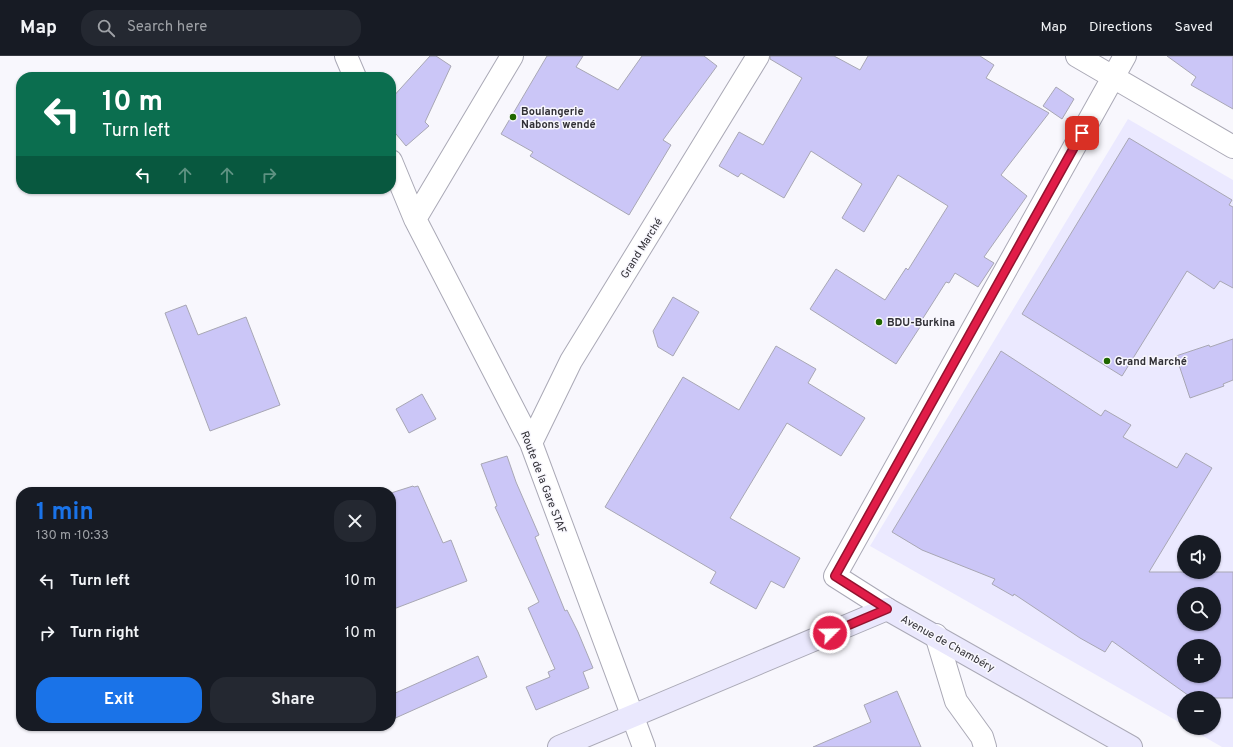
<!DOCTYPE html>
<html lang="en">
<head>
<meta charset="utf-8">
<style>
  :root { --surface:#171b24; --page:#242831; --text:#f1f3f6; --muted:#9ea1a6; --line:#363941; --accent:#1a73e8 }
  body { margin:0; font-family:Overpass,sans-serif; background:var(--page); color:var(--text); height:100vh; display:flex; flex-direction:column; font-size:15px; white-space:nowrap }
  * { box-sizing:border-box; margin:0 }
  p { font-size:13px; color:var(--muted) }
  .icon { flex:none; width:22px; height:22px; fill:none; stroke:currentColor; stroke-width:2; stroke-linecap:round; stroke-linejoin:round }
  .map { position:relative; flex:1; overflow:hidden }
  .drawer { position:absolute; left:16px; top:431px; width:380px; height:244px; display:flex; flex-direction:column; background:var(--surface); border-radius:16px; box-shadow:0 1px 3px #0004 }
  .drawer>* { flex:none }
  .hud { position:absolute; left:16px; top:16px; width:380px; height:122px; border-radius:16px; box-shadow:0 1px 3px #0004; background:#0b6e4f; color:#fff; overflow:hidden }
  .controls { position:absolute; left:1177px; top:479px; display:grid; gap:8px }
  .controls a { display:grid; place-items:center; width:44px; height:44px; border-radius:50%; background:var(--surface); box-shadow:0 1px 3px #0004; font-size:20px }
  .pin { position:absolute; display:grid; place-items:center; width:34px; height:34px; color:#fff; margin:-17px; border-radius:8px; box-shadow:0 2px 6px #0006 }
  .me { position:absolute; width:44px; margin:-22px; rotate:67deg; stroke-linejoin:round; filter:drop-shadow(0 0 3px #0008) }
  .turn { display:flex; align-items:center; gap:14px; height:84px; padding:0 20px; font-size:18px }
  .turn .icon { width:52px; height:52px; stroke-width:2.5 }
  .turn b { display:block; font-size:28px; line-height:34px }
  .lanes { display:flex; align-items:center; height:38px; padding:0 20px; background:#0003; justify-content:center; gap:20px; direction:ltr }
  .lanes .off { opacity:.35 }
  .round { display:grid; place-items:center; flex:none; width:42px; height:42px; border-radius:16px; background:var(--page) }
  .summary { display:flex; align-items:center; justify-content:space-between; height:68px; padding:0 20px }
  h1 { font-size:24px; font-weight:700; line-height:30px; color:var(--accent) }
  .action { display:flex; gap:8px; margin-top:auto; padding:8px 20px }
  .action a { flex:1; height:46px; border-radius:16px; background:var(--accent); color:#fff; font-size:16px; font-weight:700; line-height:46px; text-align:center }
  .action a+a { background:var(--page); color:var(--text) }
  ul { padding:0; list-style:none }
  li { display:flex; align-items:center; gap:12px; height:52px; padding:0 20px }
  li div { flex:1 }
  li b { display:block; font-size:15px }
  li em { font-style:normal }
  header { display:flex; align-items:center; gap:24px; box-sizing:border-box; height:56px; padding:0 20px; background:var(--surface); border-bottom:1px solid var(--line) }
  header strong { font-size:19px }
  nav { display:flex; gap:22px; margin-inline-start:auto; font-size:14px }
  .search { width:280px; height:36px; background:var(--page); display:flex; align-items:center; gap:10px; box-sizing:border-box; padding:0 14px; border-radius:16px; color:var(--muted); font-size:15px }
  .map>svg:first-child { display:block }
  .built { fill:#ebe9ff; fill-rule:evenodd }
  .building { fill:#cbc6f7; stroke:#a8a7b4; fill-rule:evenodd }
  .lines { fill:none; stroke-linecap:round; stroke-linejoin:round }
  .street-casing { stroke:#aaa9b6; stroke-width:24 }
  .secondary-casing { stroke:#aaa9b6; stroke-width:24 }
  .street { stroke:#fff; stroke-width:22 }
  .secondary { stroke:#eae8fd; stroke-width:22 }
  .route-casing { stroke:#92132f; stroke-width:10 }
  .route { stroke:#e11d48; stroke-width:7 }
  .poi-dot { fill:#1f6700; stroke:#f8f7fd; stroke-width:1.5 }
  .labels { text-anchor:middle; stroke-width:3; stroke-linejoin:round; paint-order:stroke }
  .poi-label { font-size:11px; font-weight:bold; fill:#313036; stroke:#f8f7fd; text-anchor:start }
  .street-label { font-size:11px; fill:#313036; stroke:#f8f7fd }
</style>
</head>
<body>
<header>
<strong>Map</strong>
<div class="search"><svg class="icon" aria-label="search" viewBox="0 0 24 24"><circle cx="10" cy="10" r="6"/><path d="M15 15l6 6"/></svg>Search here</div>
<nav><a>Map</a><a>Directions</a><a>Saved</a></nav>
</header>
<div class="map">
<svg width="1233" height="691" viewBox="0 0 1233 691">
  <rect width="100%" height="100%" fill="#f8f7fd"/>
  <path class="built" d="M1128,63L1233,124V691H1222L1189,672H1214V642H1184V669L870,490ZM1184,486H1214V516H1184ZM1184,538H1214V568H1184ZM1184,590H1214V620H1184Z"/>
  <path class="building" d="M430,0H436L451,10L425,66L429,70L406,90L391,72V43Z
    M547,0H583L576,11L618,34L642,0H704L717,10L663,84L671,89L629,159L530,100L533,96L501,78Z
    M770,0H834L860,14L868,0H980L994,9L986,22L1049,57L1001,119L1027,140L984,201L994,207L978,231L955,217L949,227L946,226L918,270L920,271L896,308L810,253L836,213L885,244L906,212L908,214L948,150L898,119L864,176L842,162L862,128L811,95L784,142L741,117L738,121L719,110L739,76L763,89L802,22L770,3Z
    M1167,0H1233V53L1191,29L1196,21Z
    M1056,31L1074,43L1062,63L1043,50Z
    M1129,82L1232,144L1229,149L1233,151V232L1220,225L1214,233L1187,215L1122,320L1022,258Z
    M673,241L699,256L673,300L658,291L653,275Z
    M186,249L198,279L246,261L280,349L210,375L165,257Z
    M1233,283V324L1223,328L1224,330L1190,342L1176,300L1209,289L1210,291Z
    M776,290L816,313L808,327L865,362L841,400L787,367L730,462L800,502L784,532L771,525L756,553L710,527L716,516L605,451L683,321L739,354Z
    M1001,295L1101,360L1105,354L1131,369L1123,381L1177,412L1186,397L1212,412L1149,516H1233V642H1192L1112,585L1105,596L1080,582L1014,538L1013,540L992,528L995,523L922,494L892,476ZM1184,538H1214V568H1184ZM1184,590H1214V620H1184Z
    M422,338L436,363L409,377L396,353Z
    M507,400L516,426L539,479L535,481L565,555L567,554L578,576L593,612L583,616L589,632L536,654L526,631L550,621L548,616L555,613L528,552L539,546L495,451L497,450L481,408Z
    M413,430L414,431L418,430L443,487L451,484L467,525L391,554V437Z
    M478,600L487,621L391,664V639Z
    M897,635L921,691H813L871,666L864,649Z"/>
  <g class="lines">
    <defs>
      <path id="street" d="M346,0L355,21
        M1077,0L1233,91
        M391,105L415,163L531,387L644,691
        M415,163L512,0
        M531,387L571,305L758,0
        M887,553L835,520L1125,0
        M936,579L956,645L982,681L985,691"/>
      <path id="secondary" d="M559,691L887,553L1131,691"/>
    </defs>
    <use href="#street" class="street-casing"/>
    <use href="#secondary" class="secondary-casing"/>
    <use href="#street" class="street"/>
    <use href="#secondary" class="secondary"/>
  </g>
  <g class="lines">
    <defs>
      <path id="route" d="M830,577L887,553L835,520L1082,77"/>
    </defs>
    <use href="#route" class="route-casing"/>
    <use href="#route" class="route"/>
  </g>
  <g class="poi-dot">
    <circle cx="513" cy="61" r="4"/>
    <circle cx="879" cy="266" r="4"/>
    <circle cx="1107" cy="305" r="4"/>
  </g>
  <g class="labels">
    <g class="poi-label">
      <text x="521" y="59">Boulangerie<tspan x="521" dy="13">Nabons wendé</tspan></text>
      <text x="887" y="270">BDU-Burkina</text>
      <text x="1115" y="309">Grand Marché</text>
    </g>
    <g class="street-label">
      <text transform="translate(641 192) rotate(-58)" y="4">Grand Marché</text>
      <text transform="translate(544 426) rotate(69)" y="4">Route de la Gare STAF</text>
      <text transform="translate(948 587) rotate(29)" y="4">Avenue de Chambéry</text>
    </g>
  </g>
</svg>
<div class="controls">
<a><svg class="icon" aria-label="sound" viewBox="0 0 24 24"><path d="M4 9h4l5-4v14l-5-4H4zM17 9q2 3 0 6"/></svg></a>
<a><svg class="icon" aria-label="search" viewBox="0 0 24 24"><circle cx="10" cy="10" r="6"/><path d="M15 15l6 6"/></svg></a>
<a>+</a>
<a>−</a>
</div>
<div class="pin" style="left:1082px;top:77px;background:#d93025"><svg class="icon" aria-label="arrive" viewBox="0 0 24 24"><path d="M6 21V4h12l-3 4 3 4H6"/></svg></div>
<svg class="me" style="left:830px;top:577px" viewBox="-20 -20 40 40"><circle r="17" fill="#e11d48" stroke="#fff" stroke-width="3"/><path d="M0-11L8 9 0 5-8 9z" fill="#fff"/></svg>
<div class="hud">
<div class="turn"><svg class="icon" aria-label="left" viewBox="0 0 24 24"><path d="M17 20v-9H6M10 6l-5 5 5 5"/></svg><div><b>10 m</b>Turn left</div></div>
<div class="lanes"><svg class="icon" aria-label="left" viewBox="0 0 24 24"><path d="M17 20v-9H6M10 6l-5 5 5 5"/></svg><svg class="icon off" aria-label="ahead" viewBox="0 0 24 24"><path d="M12 20V5M6 11l6-6 6 6"/></svg><svg class="icon off" aria-label="ahead" viewBox="0 0 24 24"><path d="M12 20V5M6 11l6-6 6 6"/></svg><svg class="icon off" aria-label="right" viewBox="0 0 24 24"><path d="M7 20v-9h11M14 6l5 5-5 5"/></svg></div>
</div>
<section class="drawer">
<div class="summary"><div><h1>1 min</h1><p>130 m · 10:33</p></div><a class="round"><svg class="icon" aria-label="close" viewBox="0 0 24 24"><path d="M6 6l12 12M18 6L6 18"/></svg></a></div>
<ul>
<li><svg class="icon" aria-label="left" viewBox="0 0 24 24"><path d="M17 20v-9H6M10 6l-5 5 5 5"/></svg><div><b>Turn left</b></div><em>10 m</em></li>
<li><svg class="icon" aria-label="right" viewBox="0 0 24 24"><path d="M7 20v-9h11M14 6l5 5-5 5"/></svg><div><b>Turn right</b></div><em>10 m</em></li>
</ul>
<div class="action"><a>Exit</a><a>Share</a></div>
</section>
</div>
</body>
</html>
